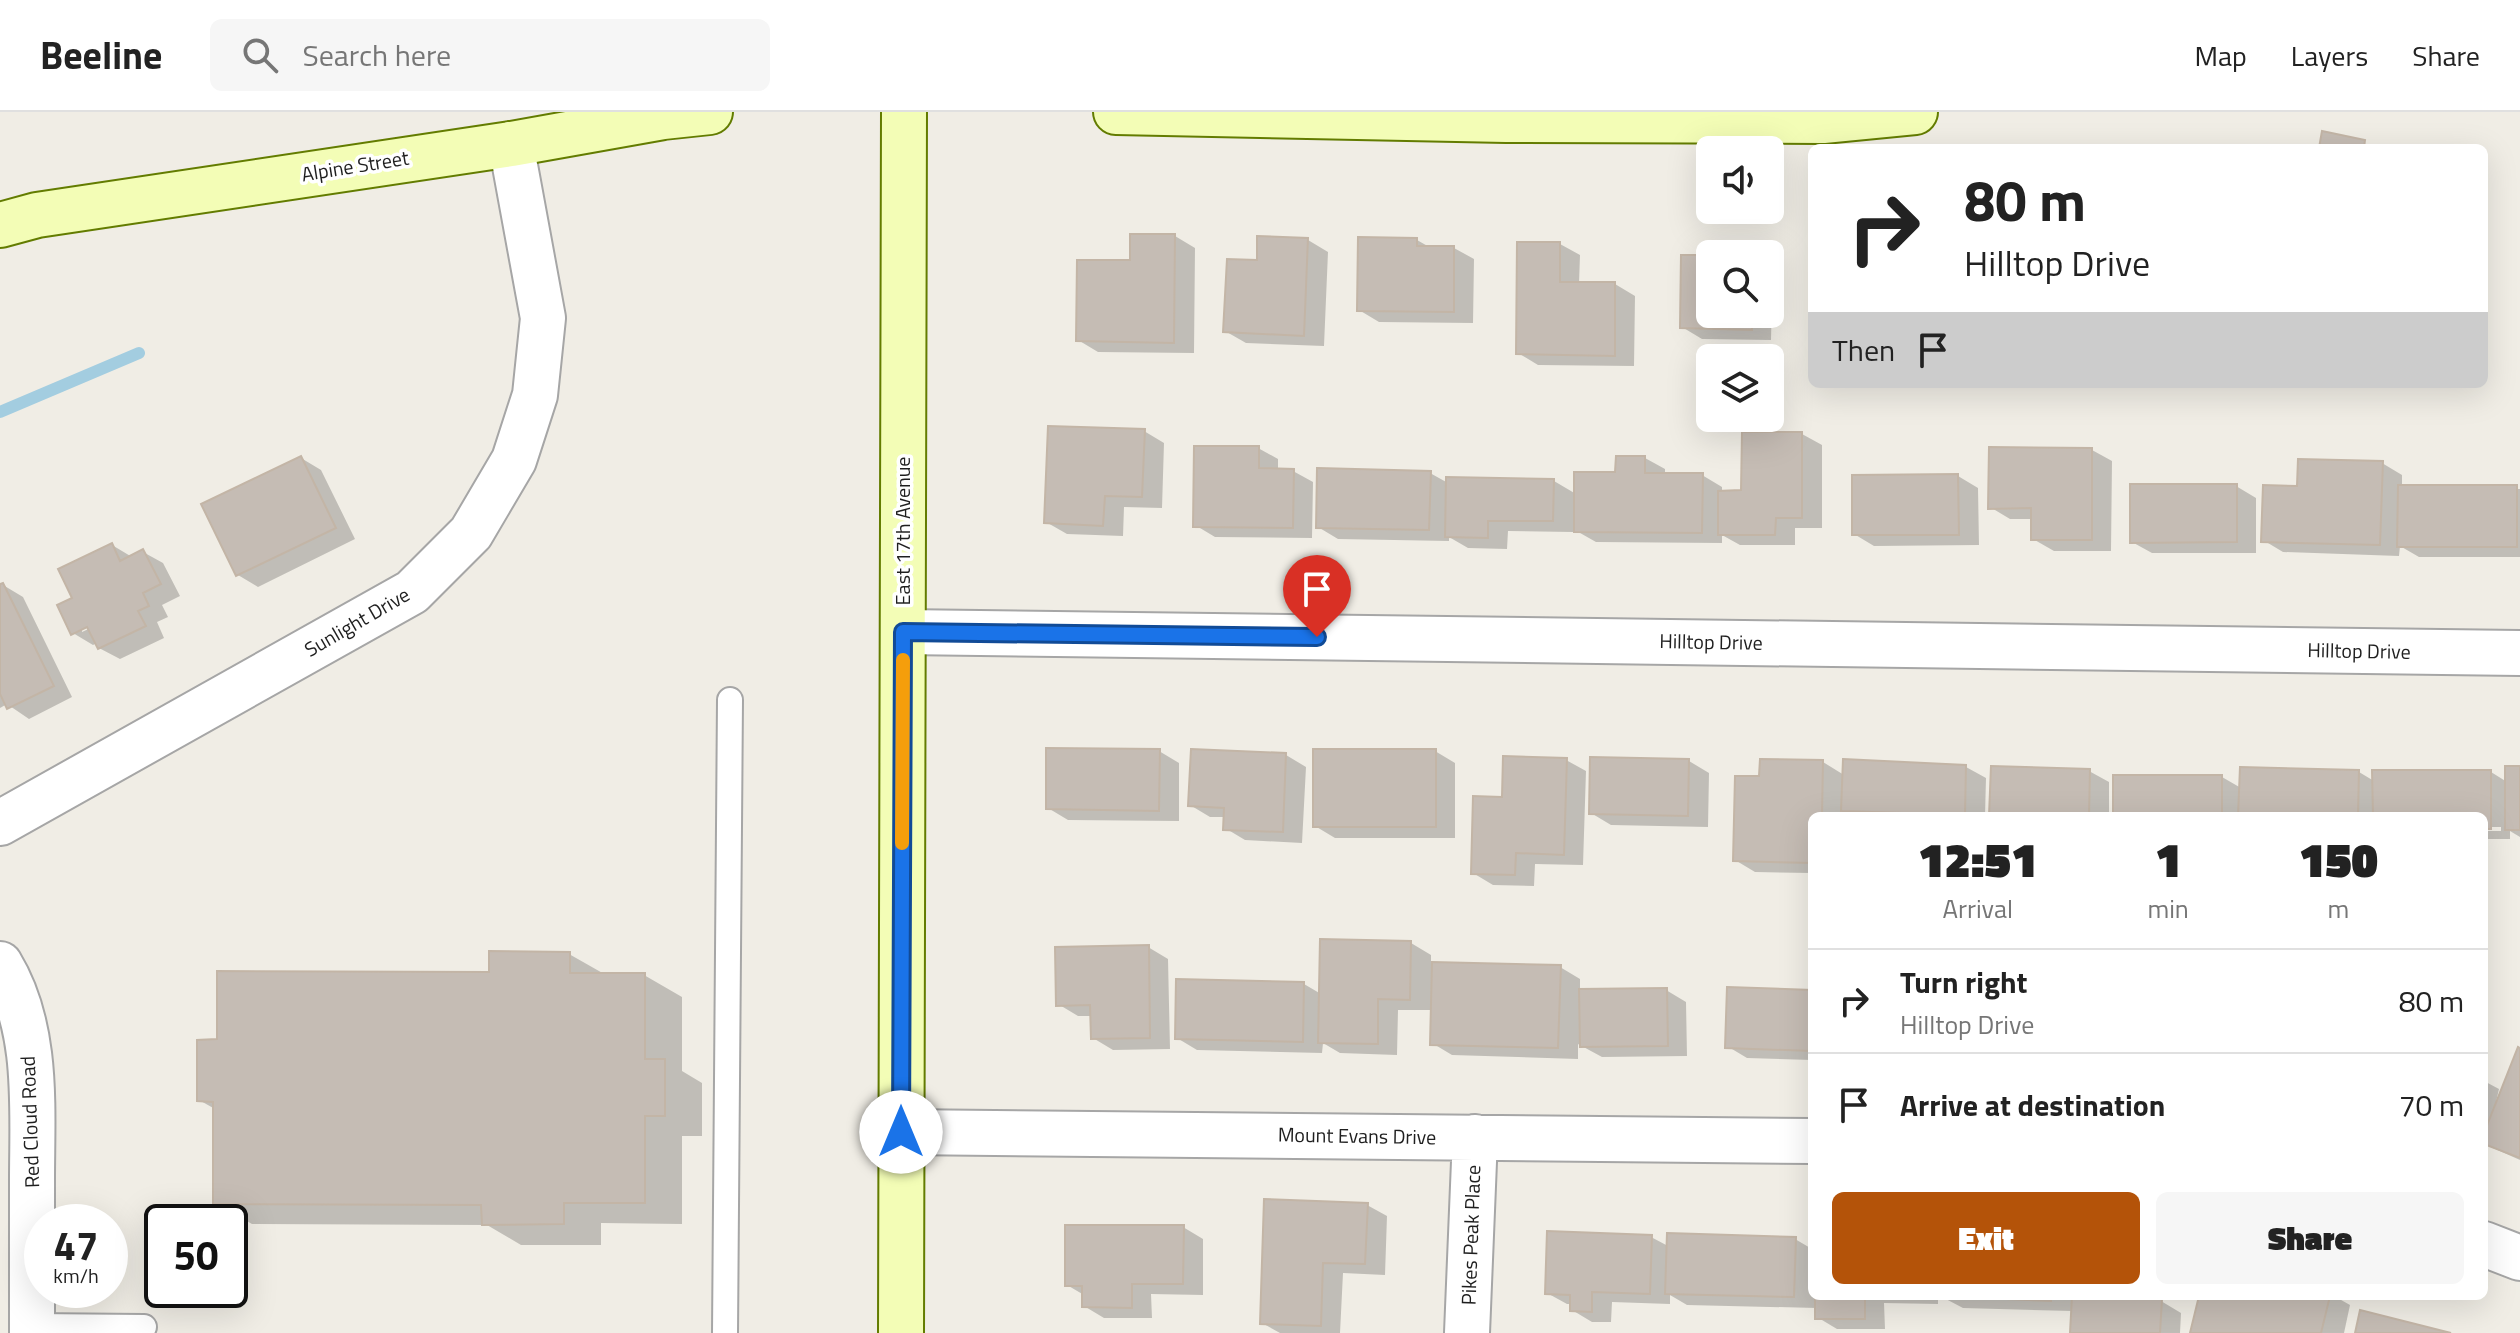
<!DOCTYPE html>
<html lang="en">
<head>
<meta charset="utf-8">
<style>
  :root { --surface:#fff; --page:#f6f6f6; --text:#222; --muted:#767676; --line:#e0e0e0; --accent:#b45309 }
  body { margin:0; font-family:"Titillium Web",sans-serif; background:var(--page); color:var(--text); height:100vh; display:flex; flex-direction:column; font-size:30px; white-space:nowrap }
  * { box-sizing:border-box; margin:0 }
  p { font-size:26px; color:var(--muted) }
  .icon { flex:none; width:44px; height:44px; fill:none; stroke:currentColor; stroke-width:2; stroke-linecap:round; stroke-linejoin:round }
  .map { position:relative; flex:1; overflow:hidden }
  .drawer { position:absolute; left:1808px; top:700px; width:680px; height:488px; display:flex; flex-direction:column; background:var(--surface); border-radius:12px; box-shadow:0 8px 32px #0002 }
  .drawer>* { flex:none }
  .guide { position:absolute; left:1808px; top:32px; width:680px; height:244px; border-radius:12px; box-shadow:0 8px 32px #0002; background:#fff; color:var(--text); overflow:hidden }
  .fabs { position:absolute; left:1696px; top:24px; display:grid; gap:16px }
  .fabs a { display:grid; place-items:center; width:88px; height:88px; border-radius:12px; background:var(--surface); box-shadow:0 8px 32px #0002; font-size:40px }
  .speed { position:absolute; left:24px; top:1092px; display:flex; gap:16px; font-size:40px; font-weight:700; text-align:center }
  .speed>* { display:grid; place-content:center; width:104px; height:104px; border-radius:50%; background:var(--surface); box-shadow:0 8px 32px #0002; line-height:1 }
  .speed small { font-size:20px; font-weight:400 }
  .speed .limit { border:4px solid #111; border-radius:12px; background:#fff; color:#111 }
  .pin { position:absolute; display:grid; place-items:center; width:68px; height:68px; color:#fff; margin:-82px -34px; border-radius:50% 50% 50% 0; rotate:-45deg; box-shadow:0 0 8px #0007 }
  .pin .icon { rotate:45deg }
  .me { position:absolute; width:88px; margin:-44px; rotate:0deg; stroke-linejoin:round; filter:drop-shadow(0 0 6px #0008) }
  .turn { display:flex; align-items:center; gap:28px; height:168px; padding:0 24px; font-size:36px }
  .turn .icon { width:104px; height:104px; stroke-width:2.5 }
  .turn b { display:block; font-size:56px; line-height:68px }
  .then { display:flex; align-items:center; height:76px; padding:0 24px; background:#0003; gap:16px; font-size:30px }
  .eta { display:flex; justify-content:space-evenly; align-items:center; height:136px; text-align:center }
  .eta b { font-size:48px; font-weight:800; line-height:56px }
  .button { display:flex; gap:16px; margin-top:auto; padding:16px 24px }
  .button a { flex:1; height:92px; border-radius:12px; background:var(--accent); color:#fff; font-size:32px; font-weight:800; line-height:92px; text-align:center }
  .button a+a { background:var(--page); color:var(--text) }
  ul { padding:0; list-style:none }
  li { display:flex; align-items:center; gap:24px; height:104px; padding:0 24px; border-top:2px solid var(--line) }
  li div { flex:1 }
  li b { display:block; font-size:30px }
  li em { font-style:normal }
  header { display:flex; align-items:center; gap:48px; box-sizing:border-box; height:112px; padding:0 40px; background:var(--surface); border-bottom:2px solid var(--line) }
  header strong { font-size:38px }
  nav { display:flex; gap:44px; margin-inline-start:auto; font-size:28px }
  .search { width:560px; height:72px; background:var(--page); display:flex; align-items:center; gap:20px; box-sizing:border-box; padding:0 28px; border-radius:12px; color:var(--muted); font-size:30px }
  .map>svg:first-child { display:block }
  .shadow { fill:#0003; fill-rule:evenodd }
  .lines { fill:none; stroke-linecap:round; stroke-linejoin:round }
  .stream { stroke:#a3cde0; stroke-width:12 }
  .building { fill:#c5bcb4; stroke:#c3b5a6; stroke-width:2 }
  .lane-casing { stroke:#a6a6a6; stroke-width:28 }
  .street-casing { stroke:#a6a6a6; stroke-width:48 }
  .secondary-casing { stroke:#637c00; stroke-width:48 }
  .lane { stroke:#fff; stroke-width:24 }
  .street { stroke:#fff; stroke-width:44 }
  .secondary { stroke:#f3fdb6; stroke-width:44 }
  .route-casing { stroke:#114b97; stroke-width:20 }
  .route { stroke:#1a73e8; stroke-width:14 }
  .slow { stroke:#f59e0b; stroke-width:14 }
  .labels { text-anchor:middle; stroke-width:7; stroke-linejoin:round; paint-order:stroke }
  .street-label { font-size:20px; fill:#1f1f1f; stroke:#fff }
</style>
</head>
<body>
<header>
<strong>Beeline</strong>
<div class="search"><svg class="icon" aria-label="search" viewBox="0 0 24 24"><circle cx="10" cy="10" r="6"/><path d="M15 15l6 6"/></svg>Search here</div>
<nav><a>Map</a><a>Layers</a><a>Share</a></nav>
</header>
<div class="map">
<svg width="2520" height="1221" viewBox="0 0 2520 1221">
  <rect width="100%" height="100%" fill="#f0ede5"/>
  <path class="shadow" d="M1175,124L1195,136L1194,241L1098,240L1078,228L1131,150Z
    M1308,128L1328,140L1324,234L1246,231L1225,219Z
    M1417,128L1431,136H1454L1474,147L1473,211L1379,210L1359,198Z
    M1560,132L1580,143L1579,172H1615L1635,184L1634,254L1538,253L1518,241Z
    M1710,145V202H1770V182L1772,183L1771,228L1702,227L1682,215Z
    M1144,319L1164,331L1162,396L1124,395L1123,424L1067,422L1046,410Z
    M1802,322L1822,333V416H1795V433H1740L1722,423V431L1596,430L1573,417V420L1508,419L1507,437L1468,436L1449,425V429L1338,427L1318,415L1430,361L1448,371L1554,369L1576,382L1645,346L1665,357V363H1702L1722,375V380H1743Z
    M1258,336L1278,347V358L1293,359L1313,370L1312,426L1215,425L1195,413Z
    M2092,338L2112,349L2111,439H2054L2033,427V407H2010L1990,395Z
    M301,346L321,358L355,427L258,475L238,463Z
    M2382,351L2402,363V375L2520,377V445H2419L2400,434L2399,444L2283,440L2263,428L2299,376Z
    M1958,364L1978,376L1979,433L1874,434L1854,422Z
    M2236,374L2256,386V441H2152L2132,430Z
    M112,433L132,445L143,440L163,451L180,484L162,493L168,505L157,510L164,526L120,547L99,536L97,531L93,533L73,521L75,486ZM97,513L82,520V515Z
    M3,473L23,485L72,585L29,607L7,592L0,596V475Z
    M1159,639L1179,651V709L1068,708L1048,696Z
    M1435,639L1455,651V726H1335L1315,714Z
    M1286,643L1306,655L1302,731L1245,728L1225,716L1226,705H1210L1190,693Z
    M1566,648L1586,659L1583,753L1535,752L1534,774L1493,773L1473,761L1504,687Z
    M1689,649L1709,661L1708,715L1611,713L1591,701Z
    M1823,650L1844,663L1966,655L1986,666L1985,704H1855L1842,697V704H1812V761L1755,760L1735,748L1761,666Z
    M2520,656V725L2510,719V727H2484V719H2501V715H2484V704H2115L2222,665L2241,676L2359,660L2374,669L2491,660L2507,670Z
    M2089,659L2109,670V704H1991Z
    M1411,831L1431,843V852L1560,855L1580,867V879L1666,878L1686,890L1687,944L1602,945L1578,932V947L1452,943L1432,931L1433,898H1398L1397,943L1340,941L1323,931L1322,941L1197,938L1177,926L1304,872L1321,882Z
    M1148,835L1168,847L1170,937L1113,938L1093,926L1092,904H1078L1058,892Z
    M569,842L606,863H644L682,885V959L702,971V1024H682V1112L601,1111V1133H521L487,1113L252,1112L215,1091V997L199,988L219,929Z
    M1812,880V948L1747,946L1727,934Z
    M2520,938V1048L2484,1032V969L2499,977L2496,990L2498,991Z
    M1367,1093L1387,1104L1385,1163L1343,1161L1340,1221H1280L1262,1211Z
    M1183,1115L1203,1127V1183L1151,1182L1152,1206H1104L1084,1194V1183L1067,1173Z
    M1651,1125L1668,1134L1795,1127L1812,1137V1184H1938V1192L1884,1191L1885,1217H1837L1817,1205V1196L1687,1193L1670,1183V1192L1612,1190L1611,1210H1592L1572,1198V1192H1567L1547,1181Z
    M2154,1184V1189H2161L2181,1201L2180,1221H2072L2073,1199L1963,1196L1942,1185Z
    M2201,1184H2334L2350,1193L2344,1221H2192Z"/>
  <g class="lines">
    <path class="stream" d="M0,300L139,241"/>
  </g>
  <path class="building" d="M2322,19L2365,28L2364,36H2319Z
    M1130,122H1175L1174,231L1076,229L1077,148H1130Z
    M1257,124L1308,126L1304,224L1223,220L1227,147L1257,148Z
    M1358,125L1417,126V134H1454V200L1357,199Z
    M1517,130H1560V170H1615V244L1516,242Z
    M1681,143H1710V202H1752V218L1680,216Z
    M1048,314L1145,317L1142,385L1105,384L1103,414L1044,411Z
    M1742,320H1802V406H1776L1775,423H1718V379L1741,378Z
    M1194,334H1259V356L1294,357L1293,416L1193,415Z
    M1989,335L2092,336V428H2031V396L1988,397Z
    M301,344L336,416L236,464L201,392Z
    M1616,344H1645V361H1703L1702,421L1574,420V360H1615Z
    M2298,347L2383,349L2380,433L2261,430L2263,373L2297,374Z
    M1317,356L1431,359L1429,418L1316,416Z
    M1958,362L1959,423H1852V363Z
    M1446,365L1554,367L1553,409H1488V426L1445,425Z
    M2130,372H2237V430L2130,431Z
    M2398,373H2517V435H2397Z
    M112,431L120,449L143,437L161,472L143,481L149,494L138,499L146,514L98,537L87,515L71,523L57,493L72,486L58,457Z
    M3,471L54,574L7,597L0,582V472Z
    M1046,636L1160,637L1159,699L1046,697Z
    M1191,637L1286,641L1283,720L1223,718L1224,696L1188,694Z
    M1313,637H1436V715H1313Z
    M1503,644L1567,646L1564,743L1516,741L1515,763L1471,762L1473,684L1502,685Z
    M1590,645L1689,647L1688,704L1589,702Z
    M1760,647L1823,648L1822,704H1812V751L1733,749L1735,664H1759Z
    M1843,647L1966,653L1965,703L1841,699Z
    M1991,654L2090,657L2089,704H1989Z
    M2505,654H2520V718H2505Z
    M2240,655L2359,658L2358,704H2238Z
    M2372,658H2491V717H2484V704H2373Z
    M2113,663H2222V704H2113Z
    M1320,827L1411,829L1410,888L1378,887V932L1318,931Z
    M1149,833L1150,926L1091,927L1090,893L1056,894L1055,835Z
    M489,839L570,840V861H645V947H665V1004H645V1091H564V1112L482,1113L481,1093L213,1092V990L197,989V928L217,927V859L489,860Z
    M1432,850L1561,853L1558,936L1430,933Z
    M1176,867L1304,870L1303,930L1175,927Z
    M1727,875L1812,878V939L1725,936Z
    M1667,876L1668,934L1580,935L1579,877Z
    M2518,935L2520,936V1046L2484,1032V1021Z
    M1264,1087L1368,1091L1365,1152L1323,1151L1321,1214L1260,1212Z
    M1065,1113H1184L1183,1172H1132V1196L1082,1195V1174H1065Z
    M1547,1119L1652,1123L1650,1182L1592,1180V1200L1570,1199V1183L1545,1182Z
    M1667,1121L1796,1125L1794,1185L1665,1182Z
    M1815,1184H1865V1207H1815Z
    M1940,1184H2051V1189Z
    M2072,1184H2134L2162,1187L2160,1221H2070Z
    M2199,1184H2330L2321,1221H2190Z
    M2360,1198L2451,1221H2355Z"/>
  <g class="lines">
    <defs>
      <path id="lane" d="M32,1214L144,1215
        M725,1221L730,588"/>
      <path id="street" d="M903,520L2520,541
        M0,711L412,480L471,421L514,348L535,283L543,206L511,32
        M0,852C39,916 32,996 32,1068C32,1119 32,1170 32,1221
        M901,1020L1812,1029
        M2484,1132L2520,1146
        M1467,1221L1475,1025"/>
      <path id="secondary" d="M1116,0L1506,8L1823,9L1915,0
        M0,113L37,103L511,32L663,5L710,0
        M901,1221L904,0"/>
    </defs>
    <use href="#lane" class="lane-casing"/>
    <use href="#street" class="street-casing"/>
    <use href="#secondary" class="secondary-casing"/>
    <use href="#lane" class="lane"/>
    <use href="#street" class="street"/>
    <use href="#secondary" class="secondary"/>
  </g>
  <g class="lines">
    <defs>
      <path id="route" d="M901,1020L903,520L1317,525"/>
    </defs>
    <use href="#route" class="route-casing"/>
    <use href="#route" class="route"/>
    <path class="slow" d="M902,731L903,548"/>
  </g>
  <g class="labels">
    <g class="street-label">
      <text transform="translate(355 54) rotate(-9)" y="7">Alpine Street</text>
      <text transform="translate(903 419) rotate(-90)" y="7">East 17th Avenue</text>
      <text transform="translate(357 510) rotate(-30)" y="7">Sunlight Drive</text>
      <text transform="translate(1711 530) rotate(1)" y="7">Hilltop Drive</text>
      <text transform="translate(2359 539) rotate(1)" y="7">Hilltop Drive</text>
      <text transform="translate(30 1010) rotate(-92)" y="7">Red Cloud Road</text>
      <text transform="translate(1357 1024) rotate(1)" y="7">Mount Evans Drive</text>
      <text transform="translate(1471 1123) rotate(-88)" y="7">Pikes Peak Place</text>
    </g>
  </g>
</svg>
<div class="fabs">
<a><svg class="icon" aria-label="sound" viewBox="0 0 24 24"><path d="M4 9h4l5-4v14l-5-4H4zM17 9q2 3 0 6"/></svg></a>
<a><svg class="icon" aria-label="search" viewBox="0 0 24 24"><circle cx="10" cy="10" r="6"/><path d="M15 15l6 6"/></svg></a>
<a><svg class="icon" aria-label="layers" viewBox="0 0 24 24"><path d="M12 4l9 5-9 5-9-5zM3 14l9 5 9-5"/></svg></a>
</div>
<div class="speed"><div>47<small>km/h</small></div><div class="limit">50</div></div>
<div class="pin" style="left:1317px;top:525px;background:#d93025"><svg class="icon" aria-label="arrive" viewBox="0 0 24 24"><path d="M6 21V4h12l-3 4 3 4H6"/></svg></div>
<svg class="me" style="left:901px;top:1020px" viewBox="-20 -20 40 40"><circle r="19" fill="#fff"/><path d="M0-13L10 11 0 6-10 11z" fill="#1a73e8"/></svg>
<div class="guide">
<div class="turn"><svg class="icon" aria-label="right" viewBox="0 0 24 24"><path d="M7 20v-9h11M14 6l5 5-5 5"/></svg><div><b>80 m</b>Hilltop Drive</div></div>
<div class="then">Then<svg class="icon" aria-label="arrive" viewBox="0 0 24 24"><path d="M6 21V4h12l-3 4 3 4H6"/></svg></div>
</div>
<section class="drawer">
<div class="eta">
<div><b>12:51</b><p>Arrival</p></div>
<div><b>1</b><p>min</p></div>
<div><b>150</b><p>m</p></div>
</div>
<ul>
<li><svg class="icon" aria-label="right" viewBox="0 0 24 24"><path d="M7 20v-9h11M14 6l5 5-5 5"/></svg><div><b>Turn right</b><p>Hilltop Drive</p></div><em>80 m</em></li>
<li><svg class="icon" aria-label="arrive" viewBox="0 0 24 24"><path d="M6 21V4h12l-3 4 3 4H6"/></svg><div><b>Arrive at destination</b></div><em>70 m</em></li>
</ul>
<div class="button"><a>Exit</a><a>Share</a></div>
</section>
</div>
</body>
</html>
